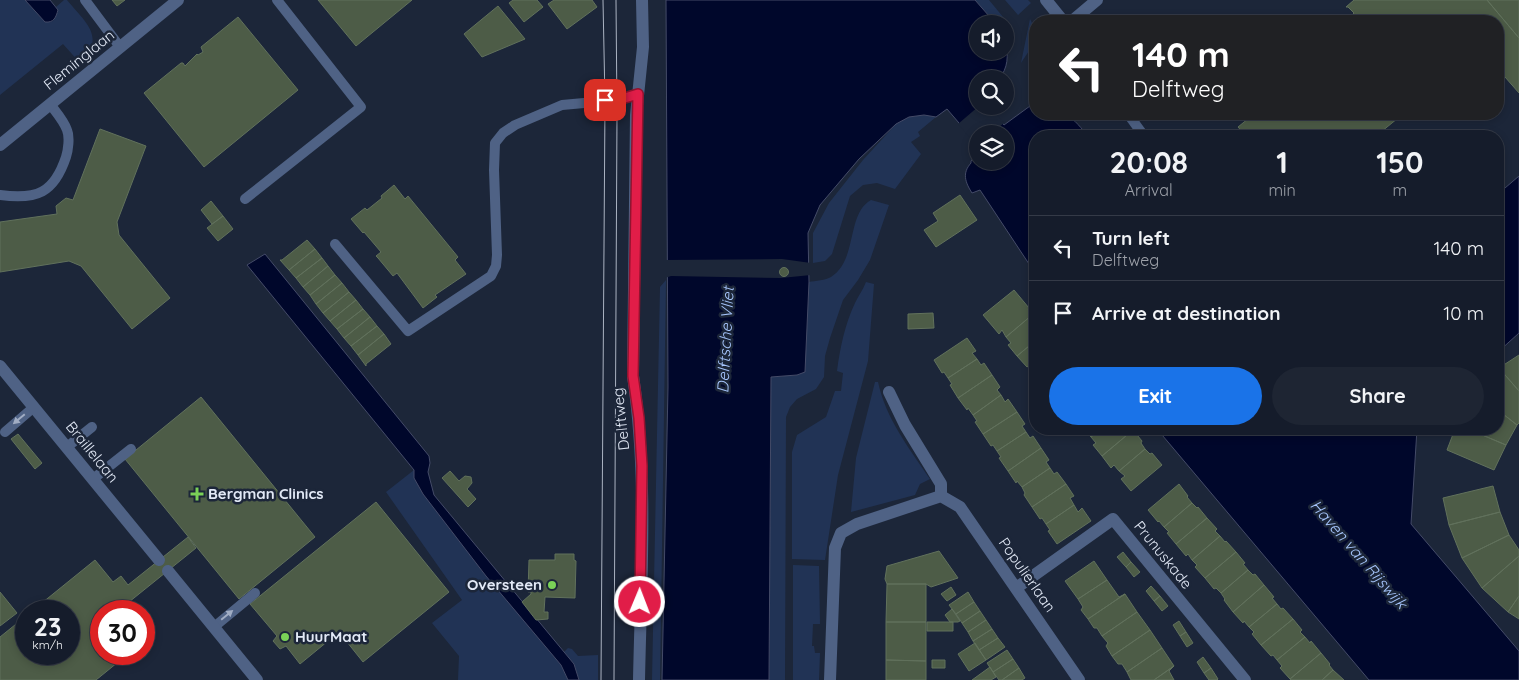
<!DOCTYPE html>
<html lang="en">
<head>
<meta charset="utf-8">
<style>
  :root { --surface:#151c2b; --page:#1e2533; --text:#f1f3f6; --muted:#9da1a9; --line:#343a47; --accent:#1a73e8 }
  body { margin:0; font-family:Quicksand,sans-serif; background:var(--page); color:var(--text); height:100vh; display:flex; flex-direction:column; font-size:19px; white-space:nowrap }
  * { box-sizing:border-box; margin:0 }
  p { font-size:16px; color:var(--muted) }
  .icon { flex:none; width:28px; height:28px; fill:none; stroke:currentColor; stroke-width:2; stroke-linecap:round; stroke-linejoin:round }
  .map { position:relative; flex:1; overflow:hidden }
  .sheet { position:absolute; left:1029px; top:130px; width:475px; height:305px; display:flex; flex-direction:column; background:var(--surface); border-radius:20px; box-shadow:0 2px 8px #0003,0 0 0 1px var(--line) }
  .sheet>* { flex:none }
  .top-card { position:absolute; left:1029px; top:15px; width:475px; height:105px; border-radius:20px; box-shadow:0 2px 8px #0003,0 0 0 1px var(--line); background:#202124; color:#fff; overflow:hidden }
  .buttons { position:absolute; left:969px; top:15px; display:grid; gap:10px }
  .buttons a { display:grid; place-items:center; width:45px; height:45px; border-radius:50%; background:var(--surface); box-shadow:0 2px 8px #0003,0 0 0 1px var(--line); font-size:25px }
  .speed { position:absolute; left:15px; top:600px; display:flex; gap:10px; font-size:25px; font-weight:700; text-align:center }
  .speed>* { display:grid; place-content:center; width:65px; height:65px; border-radius:50%; background:var(--surface); box-shadow:0 2px 8px #0003,0 0 0 1px var(--line); line-height:1 }
  .speed small { font-size:12px; font-weight:400 }
  .speed .limit { border:8px solid #d22; background:#fff; color:#111 }
  .pin { position:absolute; display:grid; place-items:center; width:42px; height:42px; color:#fff; margin:-21px; border-radius:10px; box-shadow:0 2px 8px #0006 }
  .me { position:absolute; width:55px; margin:-28px; rotate:1deg; stroke-linejoin:round; filter:drop-shadow(0 0 4px #0008) }
  .turn { display:flex; align-items:center; gap:18px; height:105px; padding:0 20px; font-size:22px }
  .turn .icon { width:65px; height:65px; stroke-width:2.5 }
  .turn b { display:block; font-size:35px; line-height:42px }
  .eta { display:flex; justify-content:space-evenly; align-items:center; height:85px; text-align:center }
  .eta b { font-size:30px; font-weight:700; line-height:35px }
  .button { display:flex; gap:10px; margin-top:auto; padding:10px 20px }
  .button a { flex:1; height:58px; border-radius:30px; background:var(--accent); color:#fff; font-size:20px; font-weight:700; line-height:58px; text-align:center }
  .button a+a { background:var(--page); color:var(--text) }
  ul { padding:0; list-style:none }
  li { display:flex; align-items:center; gap:15px; height:65px; padding:0 20px; border-top:1px solid var(--line) }
  li div { flex:1 }
  li b { display:block; font-size:19px }
  li em { font-style:normal }
  .map>svg:first-child { display:block }
  .green { fill:#213355 }
  .water { fill:#00072b; stroke:#444b68 }
  .pier { fill:#1c2639 }
  .building { fill:#4d5c47; stroke:#61715c }
  .lines { fill:none; stroke-linecap:round; stroke-linejoin:round }
  .service { stroke:#4f6285; stroke-width:10 }
  .minor { stroke:#4f6285; stroke-width:12 }
  .tram { stroke:#abb3c2; stroke-width:1 }
  .oneway { fill:#a0acc3 }
  .route-casing { stroke:#92132f; stroke-width:12 }
  .route { stroke:#e11d48; stroke-width:9 }
  .poi-dot { fill:#7ad157; stroke:#1c2639; stroke-width:2 }
  .labels { text-anchor:middle; stroke-width:5; stroke-linejoin:round; paint-order:stroke }
  .street-label { font-size:15px; fill:#e2e9f6; stroke:#1c2639 }
  .poi-label { font-size:15px; font-weight:bold; fill:#e2e9f6; stroke:#1c2639; text-anchor:start }
  .water-label { font-size:16px; font-style:italic; fill:#a6c5fc; stroke:#1c2639 }
</style>
</head>
<body>
<div class="map">
<svg width="1519" height="680" viewBox="0 0 1519 680">
  <rect width="100%" height="100%" fill="#1c2639"/>
  <path class="green" d="M0,0H25L43,20L49,22L53,21L58,11L56,7L64,0H67C85,22 107,37 80,63L63,44L0,95Z
    M975,0H989L1008,23L1005,26V24H996Z
    M1005,0H1028L1031,3L1018,15Z
    M1030,19C1041,39 1032,46 1021,63Z
    M924,115L936,117L918,132L920,136L911,142L921,154L895,189L877,183L863,185L850,196L832,254L825,261L813,263V233L829,203L863,160L896,124L908,117Z
    M871,200L889,205L870,260L858,280L843,300L830,338L825,356L824,377L816,389L797,399L790,407L786,417L785,680H769L771,377L797,375L804,372L809,282C815,281 826,280 831,277C858,260 846,214 871,200Z
    M666,280L660,680H652L660,287Z
    M866,282L874,284L868,361L838,475L825,560L792,559V452L797,435L826,417L835,391H841L843,373L837,371C840,348 845,324 855,303C858,296 863,290 866,282Z
    M875,382H878C886,419 909,448 930,479L920,484L915,495L851,512L856,458Z
    M414,470V478L561,665L568,680H458L459,656L432,623L462,600L386,492Z
    M793,565L819,566L820,624H813L812,646H814L815,653H820L819,680H793Z
    M568,648L572,649L578,656L598,655V680H579L574,664L564,652Z"/>
  <path class="water" d="M25,0H50L58,10C56,17 54,23 45,22Z
    M666,0H975L996,24H978V51H1005V42C1009,55 1008,68 999,79H978V106H988L1004,125L1030,106L1035,105V114C1069,114 1066,110 1088,136H1035V273L980,190L972,193C965,182 962,173 971,163V161L977,154L978,161H1005V134H978L977,144L947,109L936,117L924,115L909,117L896,124L859,159L820,205L808,233L809,282L805,372L797,375L771,377L769,680H662L668,387Z
    M1519,176V333L1498,352V194Z
    M265,254L429,456L430,463L428,472L434,495L574,664L579,680H568L561,665L486,576L423,494L414,478V470L247,265Z
    M1157,429H1417L1411,524L1519,651V680H1369Z"/>
  <path class="pier" d="M979,106H990L1004,123L991,134H978L977,146L958,124Z
    M782,259L811,263V275L781,278L671,276L665,278V260Z"/>
  <path class="building" d="M112,0H125L117,6Z
    M318,0H412L356,46Z
    M513,0H537L543,7L524,22L509,3Z
    M554,0H592L597,7L567,29L548,4Z
    M1354,0H1487L1519,38V93L1498,69V21H1354L1350,17L1354,13L1348,7H1346Z
    M1487,0H1519V38Z
    M498,6L525,39L482,57L464,34Z
    M238,17L298,90L204,167L144,93L181,63H183L185,66L197,54L198,55L203,52L201,47Z
    M1254,114H1403L1376,136H1246L1238,127Z
    M1433,114H1446L1438,120Z
    M100,129L146,146L117,222L119,235L170,298L132,329L81,266L69,261L0,272V222L57,214L56,206L66,198L73,200Z
    M394,185L405,199L408,196L458,257L455,260L466,274L435,295L437,297L423,308L397,273L393,276L378,258L376,256L381,252L364,232L363,233L351,219L365,208L367,210L382,198L381,196Z
    M960,195L977,220L936,247L924,230L938,221L933,213Z
    M211,201L223,216L212,224L201,210Z
    M223,216L233,229L218,241L207,228Z
    M307,240L315,249L289,270L280,260H282Z
    M315,249L322,258L296,278L289,270Z
    M322,258L328,266L303,287L296,278Z
    M328,266L335,275L310,295L303,287Z
    M779.5 272a4.5 4.5 0 1 1 9 0a4.5 4.5 0 1 1-9 0Z
    M335,275L342,283L316,304L310,295Z
    M342,283L349,292L323,313L316,304Z
    M1014,290L1029,308L1028,309L1032,315L1006,337L1002,330L999,334L983,315Z
    M349,292L356,300L330,321L323,313Z
    M356,300L363,309L337,329L330,321Z
    M363,309L370,317L344,338L337,329Z
    M933,313L934,328L908,329V314Z
    M1032,315L1035,318V341L1017,356L1008,345L1011,343L1006,337Z
    M370,317L377,326L351,346L344,338Z
    M377,326L384,334L358,355L351,346Z
    M384,334L391,344L366,364V366L358,355Z
    M967,338L976,351L972,353L977,359L948,378L944,372L942,373L934,360Z
    M1035,341V370H1034L1030,365L1027,367L1017,356Z
    M1519,355V391L1499,368Z
    M977,359L981,365L984,363L992,375L958,398L950,385L952,384L948,378Z
    M1499,368L1519,391V423L1517,425L1498,410V370Z
    M992,375L1000,387L997,390L1001,395L973,415L968,408L967,410L958,398Z
    M1001,395L1005,402L1008,399L1017,412L983,434L975,422L977,421L973,415Z
    M201,397L315,537L239,599L125,459Z
    M1498,410L1517,425L1506,445L1468,429H1498Z
    M1017,412L1025,424L1022,426L1026,432L997,451L993,445L991,446L983,434Z
    M1079,429H1101L1091,437L1086,432L1083,434Z
    M1101,429H1132L1133,430L1102,456L1093,445L1096,443L1091,437Z
    M1455,429H1468L1506,445L1494,470L1447,450Z
    M1133,430L1142,441L1141,443L1145,449L1119,471L1114,465L1111,468L1102,456Z
    M1026,432L1030,438L1033,436L1041,448L1008,471L999,458L1001,457L997,451Z
    M18,434L42,463L35,469L11,439Z
    M1041,448L1049,460L1046,462L1050,468L1022,487L1017,481L1016,483L1008,471Z
    M1145,449L1150,454L1152,453L1162,465L1131,491L1121,479L1125,476L1119,471Z
    M1050,468L1054,474L1057,472L1066,484L1032,507L1024,495L1025,493L1022,487Z
    M450,471L459,481L465,476L471,477L472,483L467,489L476,499L468,507L442,478Z
    M1066,484L1074,496L1070,498L1074,505L1046,524L1042,518L1040,519L1032,507Z
    M1179,484L1188,496L1187,497L1192,503L1164,527L1159,521L1158,522L1148,510Z
    M1493,486L1500,512L1449,525L1443,498Z
    M376,502L449,592L363,662L339,632L300,664L286,646L280,649L273,641L277,636L250,604Z
    M1192,503L1197,508L1198,507L1207,518L1176,544L1167,533L1169,532L1164,527Z
    M1074,505L1078,512L1082,508L1091,521L1057,544L1048,531L1050,530L1046,524Z
    M1500,512L1509,535L1462,558L1449,525Z
    M1207,518L1217,529L1215,531L1220,536L1192,560L1188,554L1186,556L1176,544Z
    M1509,535L1519,550V556L1482,588L1462,558Z
    M1220,536L1225,542L1226,541L1236,552L1205,578L1195,567L1197,565L1192,560Z
    M188,537L196,548L129,602L137,611H101V654H128L96,680H0V637L26,616V654H69V611H32L95,560L113,582L121,576L128,585Z
    M939,551L958,578L931,587L926,584H887L885,579L887,566Z
    M1123,552L1131,562L1126,567L1117,557Z
    M1236,552L1245,563L1243,564L1248,570L1221,593L1216,588L1214,589L1205,578Z
    M555,554H574V560L576,561L575,598L545,597L544,612H548V619L536,620L522,602L531,594V592H528L529,560H555Z
    M1519,556V596L1508,612L1482,588Z
    M1094,561L1107,580L1078,599L1065,581Z
    M1131,562L1140,572L1134,577L1126,567Z
    M1248,570L1253,575L1255,574L1264,585L1233,612L1224,600L1225,599L1221,593Z
    M1107,580L1119,597L1125,594L1088,619L1081,610L1083,607L1078,599Z
    M887,584H926V622H886Z
    M1264,585L1274,597L1272,598L1277,604L1249,627L1244,621L1243,623L1233,612Z
    M1151,586L1160,596L1154,601L1146,591Z
    M951,587L956,595L947,601L941,594Z
    M0,592L17,613L0,626Z
    M968,592L974,602L956,614L949,605Z
    M1125,594L1137,612L1102,636L1097,628H1094L1088,619Z
    M1160,596L1168,606L1162,611L1154,601Z
    M1519,596V619L1508,612Z
    M974,602L980,611L962,623L956,614Z
    M1277,604L1281,609L1283,608L1293,619L1261,645L1252,634L1254,632L1249,627Z
    M952,609L960,621L958,622H950L945,615Z
    M980,611L986,620L968,632L962,623Z
    M1137,612L1150,630L1112,656L1106,646L1108,643L1102,636Z
    M1293,619L1302,630L1300,632L1305,637L1277,660L1273,655L1271,656L1261,645Z
    M144,620L154,632L144,641Z
    M986,620L992,629L973,641L968,632Z
    M1179,621L1186,632L1180,636L1173,625Z
    M886,622H926V661L886,660Z
    M927,622H953V631H927Z
    M992,629L998,638L979,650L973,641Z
    M1150,630L1162,648L1127,672L1122,664H1118L1112,656Z
    M1186,632L1193,643L1187,647L1180,636Z
    M1305,637L1310,643L1311,641L1321,653L1290,679L1280,668L1282,666L1277,660Z
    M998,638L1005,647L986,660L979,650Z
    M975,643L986,660L969,671L958,654Z
    M1162,648L1174,666L1154,680H1131L1127,672Z
    M1007,650L1013,659L993,672L987,663Z
    M1321,653L1330,664L1329,665L1333,670L1322,680H1291L1290,679Z
    M1203,657L1211,668L1204,673L1197,662Z
    M1013,659L1019,668L1002,680H999L993,672Z
    M886,660L926,661V680H886Z
    M932,660H945V668H932Z
    M1174,666L1169,671L1174,680H1154Z
    M990,667L996,677L991,680H972Z
    M1019,668L1025,678L1022,680H1002Z
    M1211,668L1218,679L1217,680H1209L1204,673Z
    M1333,670L1344,680H1322Z"/>
  <g class="lines">
    <path class="service" d="M85,0L120,47
      M1128,114L1144,136
      M0,195C37,200 54,193 66,157C68,151 70,137 67,130C64,121 56,112 50,104
      M245,199L361,107L277,0
      M335,244L408,331L491,276L496,266L497,255L494,170L495,143L503,133L515,125L562,105L617,100L638,94
      M5,432L34,407
      M67,447L92,427
      M93,479L131,449
      M214,627L255,593"/>
    <path class="minor" d="M1046,0L1063,21
      M1072,21L1097,0
      M0,145L178,0
      M0,366L159,560
      M889,392L905,425L941,484V496
      M941,496L960,507L1079,680
      M168,571L257,680
      M1016,588L1113,519L1245,680
      M639,680C641,579 648,477 633,376L636,115L643,47L642,0
      M830,680L835,548L841,533L857,524L941,496"/>
    <path class="tram" d="M601,680L605,101L603,0
      M614,680L617,113L616,0"/>
  </g>
  <defs><path id="oneway-solid" d="M-6-.8H1V-3.2L6.5 0L1 3.2V.8H-6Z" transform="scale(1.25)"/></defs>
  <g class="oneway">
    <use href="#oneway-solid" transform="translate(19 419) rotate(140)"/>
    <use href="#oneway-solid" transform="translate(227 615) rotate(-39)"/>
  </g>
  <g class="lines">
    <defs>
      <path id="route" d="M605,100H618L638,94L633,376L639,418L642,466L640,602"/>
    </defs>
    <use href="#route" class="route-casing"/>
    <use href="#route" class="route"/>
  </g>
  <g class="poi-dot">
    <path d="M194.5 486.5h5v5h5v5h-5v5h-5v-5h-5v-5h5z"/>
    <circle cx="552" cy="585" r="5"/>
    <circle cx="285" cy="637" r="5"/>
  </g>
  <g class="labels">
    <g class="street-label">
      <text transform="translate(79 60) rotate(-39)" y="5">Fleminglaan</text>
      <text transform="translate(621 419) rotate(-96)" y="5">Delftweg</text>
      <text transform="translate(92 452) rotate(51)" y="5">Braillelaan</text>
      <text transform="translate(1163 555) rotate(51)" y="5">Prunuskade</text>
      <text transform="translate(1027 575) rotate(55)" y="5">Populierlaan</text>
    </g>
    <g class="poi-label">
      <text x="208" y="499">Bergman Clinics</text>
      <text x="542" y="590" text-anchor="end">Oversteen</text>
      <text x="295" y="642">HuurMaat</text>
    </g>
    <g class="water-label">
      <text transform="translate(725 340) rotate(-87)" y="6">Delftsche Vliet</text>
      <text transform="translate(1359 554) rotate(49)" y="6">Haven van Rijswijk</text>
    </g>
  </g>
</svg>
<div class="buttons">
<a><svg class="icon" aria-label="sound" viewBox="0 0 24 24"><path d="M4 9h4l5-4v14l-5-4H4zM17 9q2 3 0 6"/></svg></a>
<a><svg class="icon" aria-label="search" viewBox="0 0 24 24"><circle cx="10" cy="10" r="6"/><path d="M15 15l6 6"/></svg></a>
<a><svg class="icon" aria-label="layers" viewBox="0 0 24 24"><path d="M12 4l9 5-9 5-9-5zM3 14l9 5 9-5"/></svg></a>
</div>
<div class="speed"><div>23<small>km/h</small></div><div class="limit">30</div></div>
<div class="pin" style="left:605px;top:100px;background:#d93025"><svg class="icon" aria-label="arrive" viewBox="0 0 24 24"><path d="M6 21V4h12l-3 4 3 4H6"/></svg></div>
<svg class="me" style="left:640px;top:602px" viewBox="-20 -20 40 40"><circle r="17" fill="#e11d48" stroke="#fff" stroke-width="3"/><path d="M0-11L8 9 0 5-8 9z" fill="#fff"/></svg>
<div class="top-card">
<div class="turn"><svg class="icon" aria-label="left" viewBox="0 0 24 24"><path d="M17 20v-9H6M10 6l-5 5 5 5"/></svg><div><b>140 m</b>Delftweg</div></div>
</div>
<section class="sheet">
<div class="eta">
<div><b>20:08</b><p>Arrival</p></div>
<div><b>1</b><p>min</p></div>
<div><b>150</b><p>m</p></div>
</div>
<ul>
<li><svg class="icon" aria-label="left" viewBox="0 0 24 24"><path d="M17 20v-9H6M10 6l-5 5 5 5"/></svg><div><b>Turn left</b><p>Delftweg</p></div><em>140 m</em></li>
<li><svg class="icon" aria-label="arrive" viewBox="0 0 24 24"><path d="M6 21V4h12l-3 4 3 4H6"/></svg><div><b>Arrive at destination</b></div><em>10 m</em></li>
</ul>
<div class="button"><a>Exit</a><a>Share</a></div>
</section>
</div>
</body>
</html>
